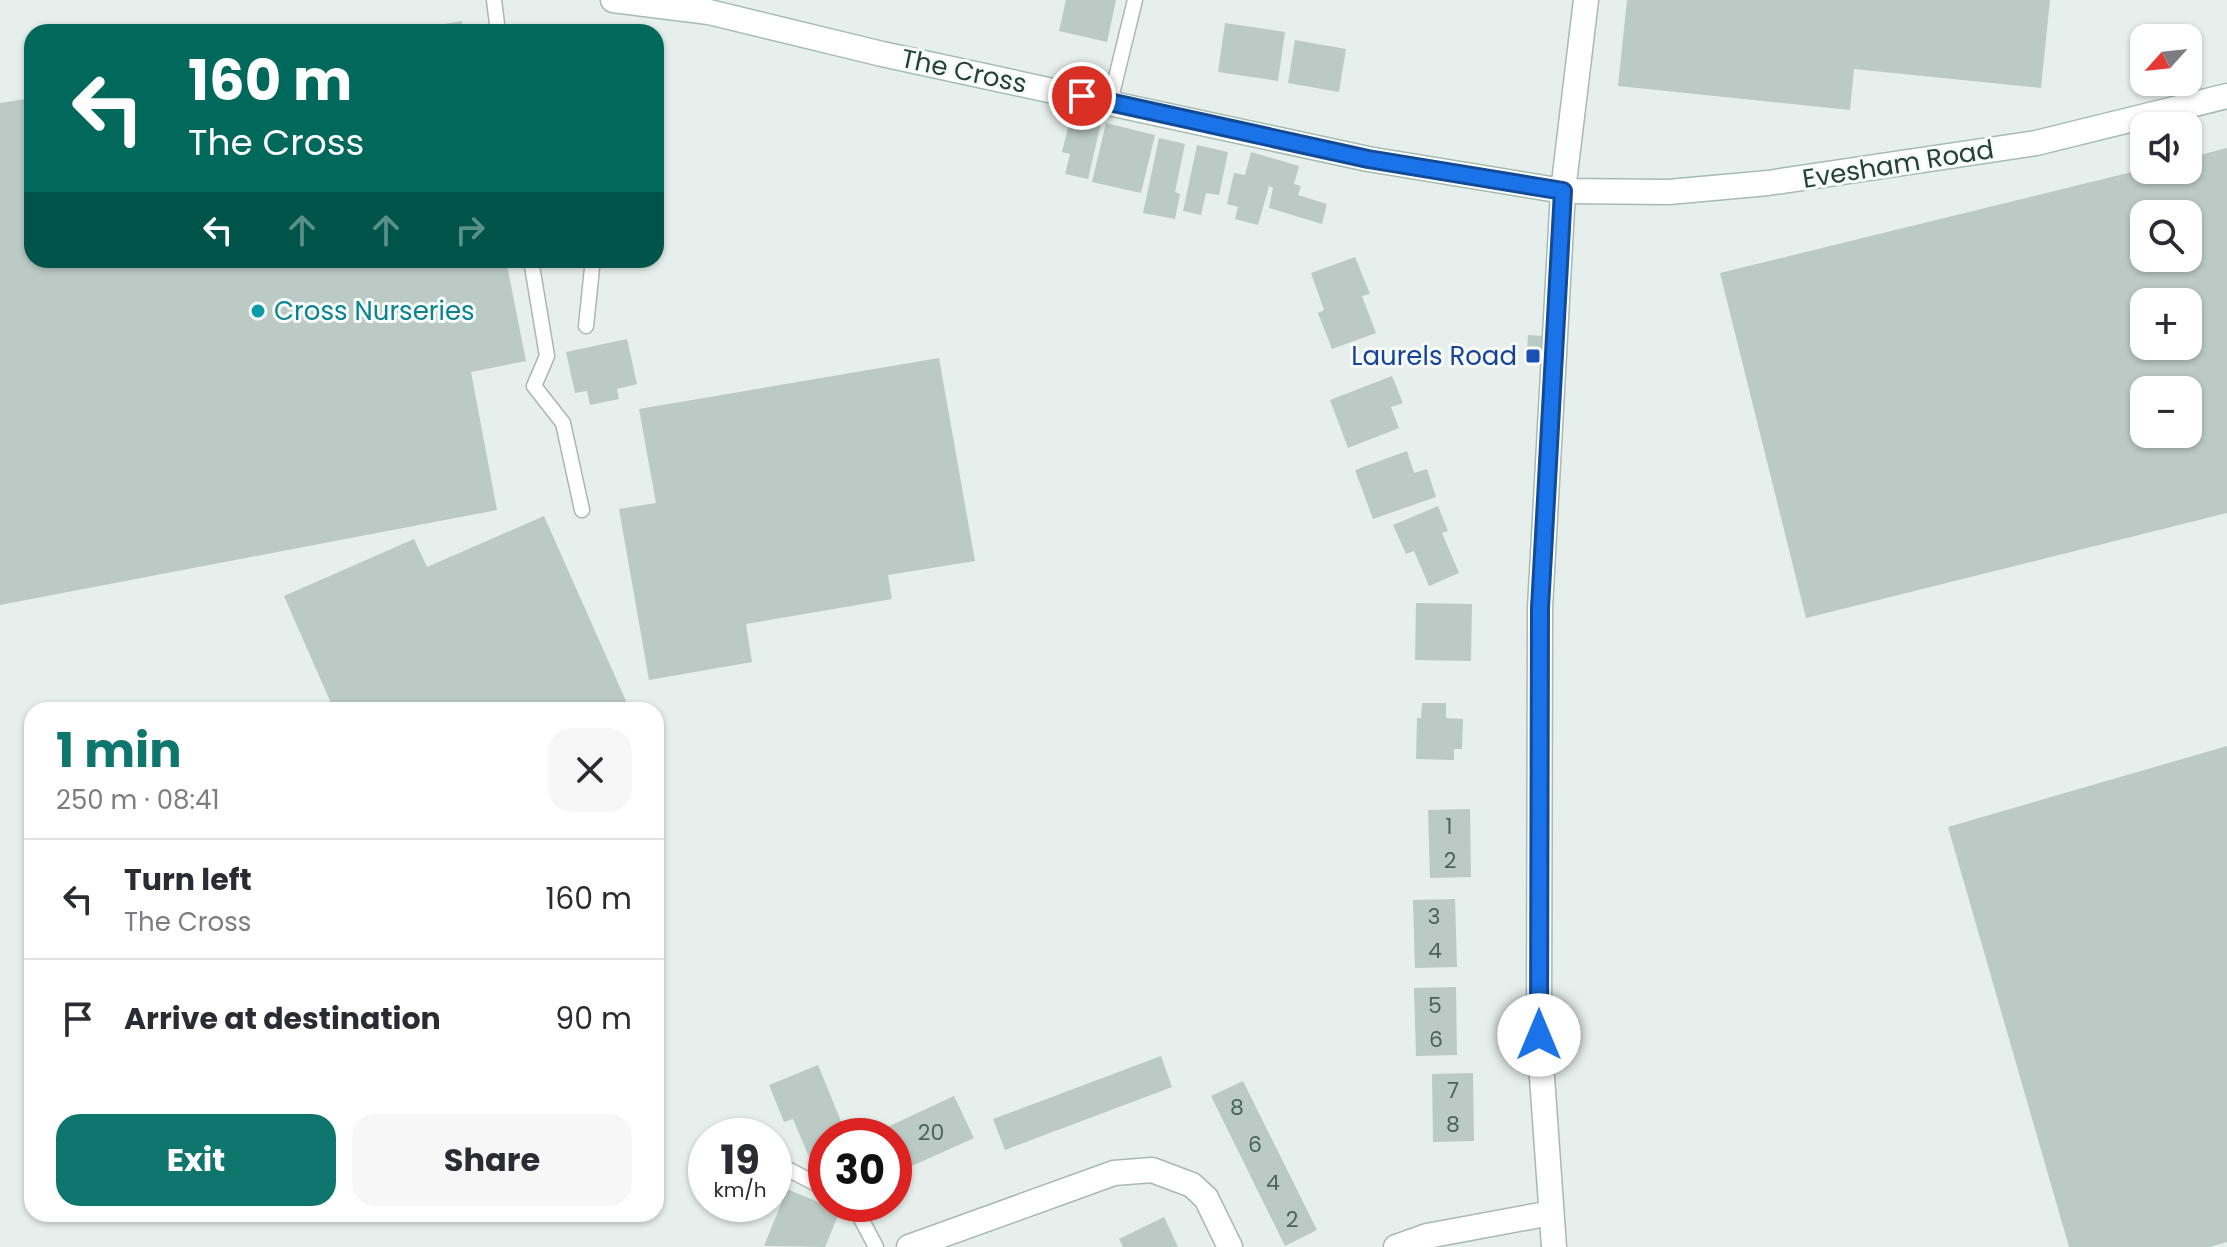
<!DOCTYPE html>
<html lang="en">
<head>
<meta charset="utf-8">
<style>
  :root { --surface:#fff; --page:#f7f7f7; --text:#2b2b33; --muted:#7c7c81; --line:#e1e1e2; --accent:#0f766e }
  body { margin:0; font-family:Poppins,sans-serif; background:var(--page); color:var(--text); height:100vh; display:flex; flex-direction:column; font-size:30px; white-space:nowrap }
  * { box-sizing:border-box; margin:0 }
  p { font-size:26px; color:var(--muted) }
  .icon { flex:none; width:44px; height:44px; fill:none; stroke:currentColor; stroke-width:2; stroke-linecap:round; stroke-linejoin:round }
  .map { position:relative; flex:1; overflow:hidden }
  .side { position:absolute; left:24px; top:702px; width:640px; height:520px; display:flex; flex-direction:column; background:var(--surface); border-radius:24px; box-shadow:0 2px 6px #0004 }
  .side>* { flex:none }
  .banner { position:absolute; left:24px; top:24px; width:640px; height:244px; border-radius:24px; box-shadow:0 2px 6px #0004; background:#00695c; color:#fff; overflow:hidden }
  .needle { width:52px; rotate:243deg }
  .buttons { position:absolute; left:2130px; top:24px; display:grid; gap:16px }
  .buttons a { display:grid; place-items:center; width:72px; height:72px; border-radius:16px; background:var(--surface); box-shadow:0 2px 6px #0004; font-size:40px }
  .speed { position:absolute; left:688px; top:1118px; display:flex; gap:16px; font-size:40px; font-weight:700; text-align:center }
  .speed>* { display:grid; place-content:center; width:104px; height:104px; border-radius:50%; background:var(--surface); box-shadow:0 2px 6px #0004; line-height:1 }
  .speed small { font-size:20px; font-weight:400 }
  .speed .limit { border:12px solid #d22; background:#fff; color:#111 }
  .pin { position:absolute; display:grid; place-items:center; width:68px; height:68px; color:#fff; margin:-34px; border:4px solid #fff; border-radius:50%; box-shadow:0 2px 8px #0007 }
  .me { position:absolute; width:88px; margin:-44px; rotate:0deg; stroke-linejoin:round; filter:drop-shadow(0 0 6px #0008) }
  .turn { display:flex; align-items:center; gap:28px; height:168px; padding:0 32px; font-size:36px }
  .turn .icon { width:104px; height:104px; stroke-width:2.5 }
  .turn b { display:block; font-size:56px; line-height:68px }
  .lanes { display:flex; align-items:center; height:76px; padding:0 32px; background:#0003; justify-content:center; gap:40px; direction:ltr }
  .lanes .off { opacity:.35 }
  .round { display:grid; place-items:center; flex:none; width:84px; height:84px; border-radius:24px; background:var(--page) }
  .head { display:flex; align-items:center; justify-content:space-between; height:136px; padding:0 32px }
  h1 { font-size:48px; font-weight:700; line-height:60px; color:var(--accent) }
  .cta { display:flex; gap:16px; margin-top:auto; padding:16px 32px }
  .cta a { flex:1; height:92px; border-radius:24px; background:var(--accent); color:#fff; font-size:32px; font-weight:700; line-height:92px; text-align:center }
  .cta a+a { background:var(--page); color:var(--text) }
  ul { padding:0; list-style:none }
  li { display:flex; align-items:center; gap:24px; height:120px; padding:0 32px; border-top:2px solid var(--line) }
  li div { flex:1 }
  li b { display:block; font-size:30px }
  li em { font-style:normal }
  .map>svg:first-child { display:block }
  .building { fill:#bbcac4; fill-rule:evenodd }
  .lines { fill:none; stroke-linecap:round; stroke-linejoin:round }
  .lane-casing { stroke:#a8b8b2; stroke-width:17 }
  .street-casing { stroke:#a8b8b2; stroke-width:27 }
  .secondary-casing { stroke:#a4bbb3; stroke-width:27 }
  .lane { stroke:#fff; stroke-width:14 }
  .street { stroke:#fff; stroke-width:24 }
  .secondary { stroke:#fff; stroke-width:24 }
  .route-casing { stroke:#114b97; stroke-width:20 }
  .route { stroke:#1a73e8; stroke-width:14 }
  .culture-dot { fill:#0f9aa8; stroke:#f7fbf9; stroke-width:3 }
  .transit-dot { fill:#1a4fb4; stroke:#f7fbf9; stroke-width:3 }
  .labels { text-anchor:middle; stroke-width:6; stroke-linejoin:round; paint-order:stroke }
  .number-label { font-size:22px; fill:#4a645c }
  .street-label { font-size:26px; fill:#24423a; stroke:#f7fbf9 }
  .culture-label { font-size:26px; fill:#0d838f; stroke:#f7fbf9; text-anchor:start }
  .transit-label { font-size:26px; fill:#164399; stroke:#f7fbf9; text-anchor:end }
</style>
</head>
<body>
<div class="map">
<svg width="2227" height="1247" viewBox="0 0 2227 1247">
  <rect width="100%" height="100%" fill="#e6efeb"/>
  <path class="building" d="M1066,0H1116L1107,42L1059,31Z
    M1627,0H2050L2041,88L1854,69L1850,110L1618,86Z
    M462,21L464,32H411V30Z
    M1225,23L1285,32L1278,81L1218,72Z
    M1295,40L1346,49L1339,92L1288,83Z
    M32,98V260H506L526,361L471,372L497,510L0,605V103Z
    M1071,115L1101,123L1088,179L1065,174L1070,154L1062,152Z
    M1106,123L1155,135L1141,193L1092,182Z
    M1159,138L1185,144L1175,192L1180,194L1175,219L1143,213Z
    M1197,145L1228,152L1219,195L1206,193L1201,215L1183,211Z
    M2227,148V513L1806,618L1720,273L2144,169L2188,170V158ZM2144,214H2188V258H2144ZM2144,302H2188V346H2144ZM2144,390H2188V434H2144Z
    M1251,152L1299,166L1294,184L1301,186L1298,195L1327,204L1322,224L1269,208L1273,188L1269,186L1258,225L1235,219L1238,207L1227,204L1234,173L1245,175Z
    M1355,257L1370,294L1362,296L1376,333L1332,349L1318,313L1324,310L1311,273Z
    M1528,335L1542,336L1541,354H1527Z
    M627,339L637,384L617,389L619,399L590,405L587,391L575,393L566,352Z
    M939,358L975,561L888,575L892,599L746,624L752,662L649,680L619,509L656,503L639,409Z
    M1392,376L1403,403L1391,407L1399,428L1348,448L1330,400Z
    M1407,451L1414,473L1427,469L1436,497L1373,519L1355,470Z
    M1438,506L1448,531L1442,533L1459,573L1429,586L1414,551L1406,554L1393,525Z
    M544,516L630,710H334L284,596L414,539L427,567Z
    M1416,603L1472,604L1471,661L1415,660Z
    M1422,703H1446V718L1463,719L1462,749H1454V760L1416,759L1417,718H1421Z
    M2227,746V1242L2210,1247H2069L1948,827Z
    M1470,809L1471,877L1430,878L1428,810Z
    M1455,899L1457,967L1415,968L1413,900Z
    M1456,987L1457,1055L1416,1056L1414,988Z
    M1161,1056L1172,1087L1005,1150L993,1119Z
    M818,1065L847,1136H826V1164L814,1169L793,1119L784,1122L769,1085Z
    M1473,1073L1474,1141L1433,1142L1432,1074Z
    M1243,1081L1317,1230L1285,1246L1211,1096Z
    M954,1096L974,1138L894,1174V1136H868Z
    M787,1189L840,1211L825,1247L764,1246Z
    M1164,1217L1178,1247H1123L1119,1239Z"/>
  <g class="lines">
    <defs>
      <path id="lane" d="M494,0L498,32
        M1110,102L1135,0
        M531,260L547,356L534,386L563,423L582,510
        M586,326L592,268L591,260
        M774,1162L826,1189
        M847,1204L857,1211L876,1247"/>
      <path id="street" d="M909,1247L1114,1173L1152,1170L1192,1185L1206,1198L1230,1247
        M1396,1247L1427,1236L1551,1213
        M1554,1247L1539,1035L1540,608L1563,191L1586,0"/>
      <path id="secondary" d="M613,0L709,12L882,54L1368,159L1563,191L1669,192L1768,183L2036,143L2227,96"/>
    </defs>
    <use href="#lane" class="lane-casing"/>
    <use href="#street" class="street-casing"/>
    <use href="#secondary" class="secondary-casing"/>
    <use href="#lane" class="lane"/>
    <use href="#street" class="street"/>
    <use href="#secondary" class="secondary"/>
  </g>
  <g class="lines">
    <defs>
      <path id="route" d="M1082,96L1368,159L1563,191L1540,608L1539,1035"/>
    </defs>
    <use href="#route" class="route-casing"/>
    <use href="#route" class="route"/>
  </g>
  <circle class="culture-dot" cx="258" cy="311" r="8"/>
  <rect class="transit-dot" x="1525" y="348" width="16" height="16" rx="4"/>
  <g class="labels">
    <g class="number-label">
      <text x="1449" y="834">1</text>
      <text x="1450" y="868">2</text>
      <text x="1434" y="924">3</text>
      <text x="1435" y="958">4</text>
      <text x="1435" y="1013">5</text>
      <text x="1436" y="1047">6</text>
      <text x="1453" y="1098">7</text>
      <text x="1237" y="1115">8</text>
      <text x="1453" y="1132">8</text>
      <text x="931" y="1140">20</text>
      <text x="1255" y="1152">6</text>
      <text x="1273" y="1190">4</text>
      <text x="1292" y="1227">2</text>
    </g>
    <g class="street-label">
      <text transform="translate(964 71) rotate(12)" y="9">The Cross</text>
      <text transform="translate(1898 164) rotate(-9)" y="9">Evesham Road</text>
    </g>
    <g class="culture-label">
      <text x="274" y="320">Cross Nurseries</text>
    </g>
    <g class="transit-label">
      <text x="1517" y="365">Laurels Road</text>
    </g>
  </g>
</svg>
<div class="buttons">
<a><svg class="needle" viewBox="-14 -14 28 28"><path d="M0-13l5 13h-10z" fill="#e53935"/><path d="M0 13l5-13h-10z" fill="#7c7c81"/></svg></a>
<a><svg class="icon" aria-label="sound" viewBox="0 0 24 24"><path d="M4 9h4l5-4v14l-5-4H4zM17 9q2 3 0 6"/></svg></a>
<a><svg class="icon" aria-label="search" viewBox="0 0 24 24"><circle cx="10" cy="10" r="6"/><path d="M15 15l6 6"/></svg></a>
<a>+</a>
<a>−</a>
</div>
<div class="speed"><div>19<small>km/h</small></div><div class="limit">30</div></div>
<div class="pin" style="left:1082px;top:96px;background:#d93025"><svg class="icon" aria-label="arrive" viewBox="0 0 24 24"><path d="M6 21V4h12l-3 4 3 4H6"/></svg></div>
<svg class="me" style="left:1539px;top:1035px" viewBox="-20 -20 40 40"><circle r="19" fill="#fff"/><path d="M0-13L10 11 0 6-10 11z" fill="#1a73e8"/></svg>
<div class="banner">
<div class="turn"><svg class="icon" aria-label="left" viewBox="0 0 24 24"><path d="M17 20v-9H6M10 6l-5 5 5 5"/></svg><div><b>160 m</b>The Cross</div></div>
<div class="lanes"><svg class="icon" aria-label="left" viewBox="0 0 24 24"><path d="M17 20v-9H6M10 6l-5 5 5 5"/></svg><svg class="icon off" aria-label="ahead" viewBox="0 0 24 24"><path d="M12 20V5M6 11l6-6 6 6"/></svg><svg class="icon off" aria-label="ahead" viewBox="0 0 24 24"><path d="M12 20V5M6 11l6-6 6 6"/></svg><svg class="icon off" aria-label="right" viewBox="0 0 24 24"><path d="M7 20v-9h11M14 6l5 5-5 5"/></svg></div>
</div>
<section class="side">
<div class="head"><div><h1>1 min</h1><p>250 m · 08:41</p></div><a class="round"><svg class="icon" aria-label="close" viewBox="0 0 24 24"><path d="M6 6l12 12M18 6L6 18"/></svg></a></div>
<ul>
<li><svg class="icon" aria-label="left" viewBox="0 0 24 24"><path d="M17 20v-9H6M10 6l-5 5 5 5"/></svg><div><b>Turn left</b><p>The Cross</p></div><em>160 m</em></li>
<li><svg class="icon" aria-label="arrive" viewBox="0 0 24 24"><path d="M6 21V4h12l-3 4 3 4H6"/></svg><div><b>Arrive at destination</b></div><em>90 m</em></li>
</ul>
<div class="cta"><a>Exit</a><a>Share</a></div>
</section>
</div>
</body>
</html>
